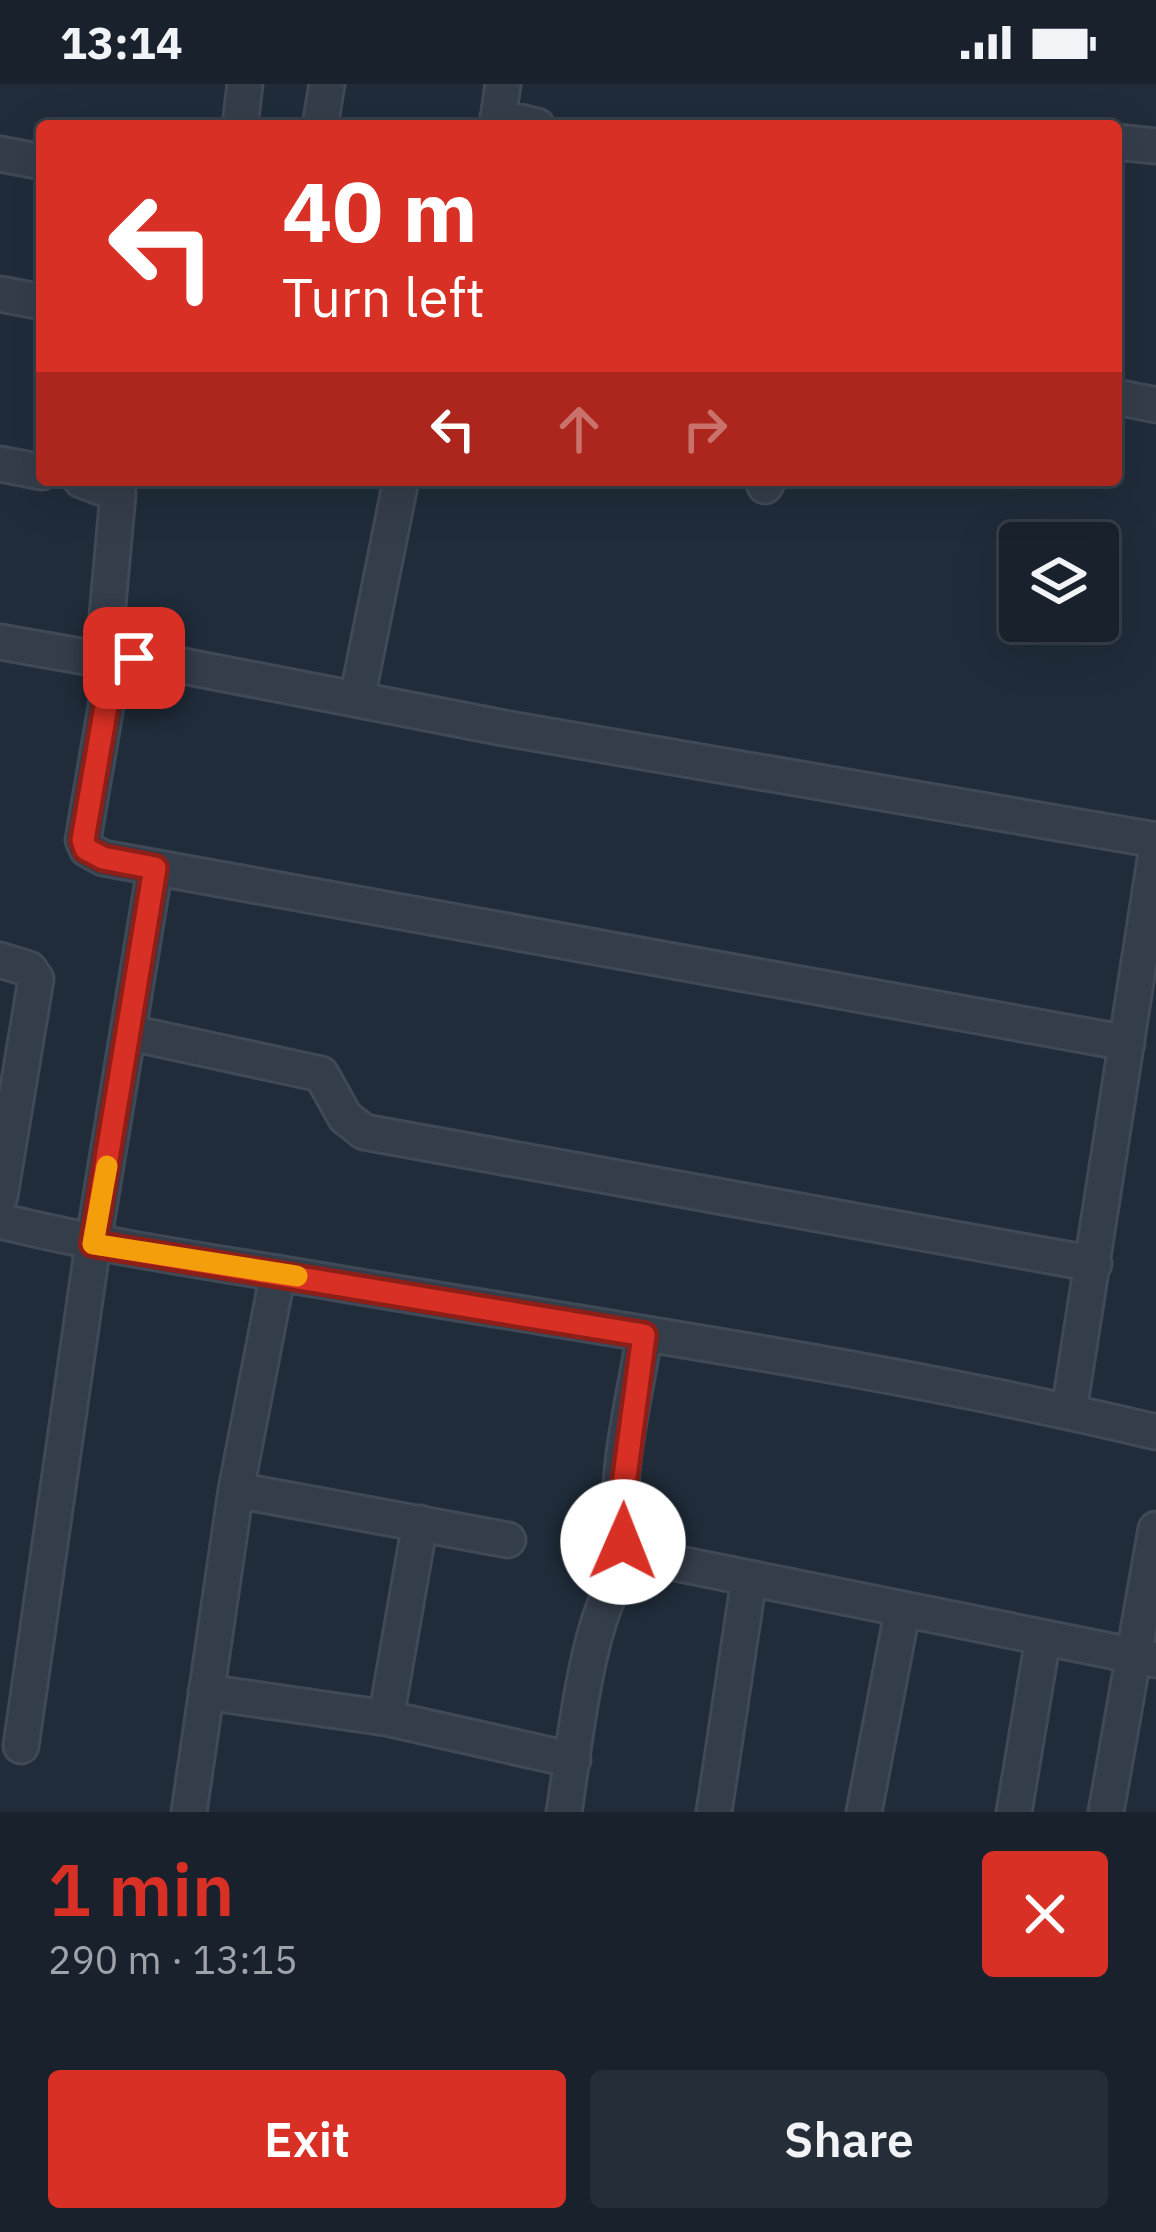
<!DOCTYPE html>
<html lang="en">
<head>
<meta charset="utf-8">
<style>
  :root { --surface:#18212c; --page:#252e38; --text:#f1f3f6; --muted:#9fa3a9; --line:#363e48; --accent:#d93025 }
  body { margin:0; font-family:"IBM Plex Sans",sans-serif; background:var(--page); color:var(--text); height:100vh; display:flex; flex-direction:column; font-size:45px; white-space:nowrap }
  * { box-sizing:border-box; margin:0 }
  p { font-size:39px; color:var(--muted) }
  .icon { flex:none; width:66px; height:66px; fill:none; stroke:currentColor; stroke-width:2; stroke-linecap:round; stroke-linejoin:round }
  .map { position:relative; height:1728px; overflow:hidden }
  .panel { display:flex; flex-direction:column; background:var(--surface); flex:1 }
  .panel>* { flex:none }
  .guide { position:absolute; left:36px; top:36px; width:1086px; height:366px; border-radius:12px; box-shadow:0 12px 48px #0002,0 0 0 3px var(--line); background:#d93025; color:#fff; overflow:hidden }
  .tools { position:absolute; left:999px; top:438px; display:grid; gap:24px }
  .tools a { display:grid; place-items:center; width:120px; height:120px; border-radius:12px; background:var(--surface); box-shadow:0 12px 48px #0002,0 0 0 3px var(--line); font-size:60px }
  .pin { position:absolute; display:grid; place-items:center; width:102px; height:102px; color:#fff; margin:-51px; border-radius:24px; box-shadow:0 6px 18px #0006 }
  .me { position:absolute; width:132px; margin:-66px; rotate:1deg; stroke-linejoin:round; filter:drop-shadow(0 0 9px #0008) }
  .turn { display:flex; align-items:center; gap:42px; height:252px; padding:0 48px; font-size:54px }
  .turn .icon { width:156px; height:156px; stroke-width:2.5 }
  .turn b { display:block; font-size:84px; line-height:102px }
  .lanes { display:flex; align-items:center; height:114px; padding:0 48px; background:#0003; justify-content:center; gap:60px; direction:ltr }
  .lanes .off { opacity:.35 }
  .round { display:grid; place-items:center; flex:none; width:126px; height:126px; border-radius:12px; background:var(--page) }
  .headline { display:flex; align-items:center; justify-content:space-between; height:204px; padding:0 48px }
  h1 { font-size:72px; font-weight:600; line-height:90px; color:var(--accent) }
  .action { display:flex; gap:24px; margin-top:auto; padding:24px 48px }
  .action a { flex:1; height:138px; border-radius:12px; background:var(--accent); color:#fff; font-size:48px; font-weight:600; line-height:138px; text-align:center }
  .action a+a { background:var(--page); color:var(--text) }
  .status { display:flex; justify-content:space-between; align-items:center; height:84px; padding:0 60px; background:var(--surface); direction:ltr }
  .status svg { height:33px; fill:currentColor }
  .map>svg:first-child { display:block }
  .lines { fill:none; stroke-linecap:round; stroke-linejoin:round }
  .minor-casing { stroke:#404956; stroke-width:39 }
  .minor { stroke:#343d4a; stroke-width:33 }
  .route-casing { stroke:#8d1f18; stroke-width:30 }
  .route { stroke:#d93025; stroke-width:21 }
  .slow { stroke:#f59e0b; stroke-width:21 }
</style>
</head>
<body>
<div class="status"><b>13:14</b><svg viewBox="0 0 49 12"><path d="M0 12V9h3v3zM5 12V6h3v6zM10 12V3h3v9zM15 12V0h3v12zM26 1h20v11H26zM47 4h2v5h-2z"/></svg></div>
<div class="map">
<svg width="1156" height="1728" viewBox="0 0 1156 1728">
  <rect width="100%" height="100%" fill="#202c3a"/>
  <g class="lines">
    <defs>
      <path id="minor" d="M498,33L537,42
        M240,42L245,0
        M320,42L327,0
        M497,42L503,0
        M1116,58L1156,62
        M0,70L42,78
        M0,210L42,218
        M1116,313L1156,321
        M0,380L42,388
        M81,396L118,410L106,543L120,579
        M765,402L768,396
        M0,558L120,579
        M357,615L401,396
        M0,876L29,885L36,895L0,1112
        M131,949L321,990L345,1033L364,1048L1094,1180
        M1127,959L103,774L87,765L83,756L109,605L120,579L142,574L504,644L1156,756
        M0,1137C109,1164 220,1179 331,1198C606,1245 885,1283 1156,1348
        M1069,1327L1156,769
        M236,1406L508,1456
        M631,1479C605,1412 635,1321 644,1251
        M206,1608L386,1634L573,1676
        M386,1634L420,1439
        M21,1662L93,1160L155,784
        M189,1728L236,1406L278,1189
        M564,1728C574,1670 587,1514 631,1479L670,1478L1156,1576
        M714,1728L749,1495
        M864,1728L902,1529
        M1014,1728L1043,1555
        M1106,1728L1156,1445"/>
    </defs>
    <use href="#minor" class="minor-casing"/>
    <use href="#minor" class="minor"/>
  </g>
  <g class="lines">
    <defs>
      <path id="route" d="M134,574L120,579L109,605L83,756L86,765L103,774L155,784L93,1160L644,1251L622,1415L623,1458"/>
    </defs>
    <use href="#route" class="route-casing"/>
    <use href="#route" class="route"/>
    <path class="slow" d="M107,1082L93,1160L297,1192"/>
  </g>
</svg>
<div class="tools">
<a><svg class="icon" aria-label="layers" viewBox="0 0 24 24"><path d="M12 4l9 5-9 5-9-5zM3 14l9 5 9-5"/></svg></a>
</div>
<div class="pin" style="left:134px;top:574px;background:#d93025"><svg class="icon" aria-label="arrive" viewBox="0 0 24 24"><path d="M6 21V4h12l-3 4 3 4H6"/></svg></div>
<svg class="me" style="left:623px;top:1458px" viewBox="-20 -20 40 40"><circle r="19" fill="#fff"/><path d="M0-13L10 11 0 6-10 11z" fill="#d93025"/></svg>
<div class="guide">
<div class="turn"><svg class="icon" aria-label="left" viewBox="0 0 24 24"><path d="M17 20v-9H6M10 6l-5 5 5 5"/></svg><div><b>40 m</b>Turn left</div></div>
<div class="lanes"><svg class="icon" aria-label="left" viewBox="0 0 24 24"><path d="M17 20v-9H6M10 6l-5 5 5 5"/></svg><svg class="icon off" aria-label="ahead" viewBox="0 0 24 24"><path d="M12 20V5M6 11l6-6 6 6"/></svg><svg class="icon off" aria-label="right" viewBox="0 0 24 24"><path d="M7 20v-9h11M14 6l5 5-5 5"/></svg></div>
</div>
</div>
<section class="panel">
<div class="headline"><div><h1>1 min</h1><p>290 m · 13:15</p></div><a class="round" style="background:#d93025;color:#fff"><svg class="icon" aria-label="close" viewBox="0 0 24 24"><path d="M6 6l12 12M18 6L6 18"/></svg></a></div>
<div class="action"><a>Exit</a><a>Share</a></div>
</section>
</body>
</html>
